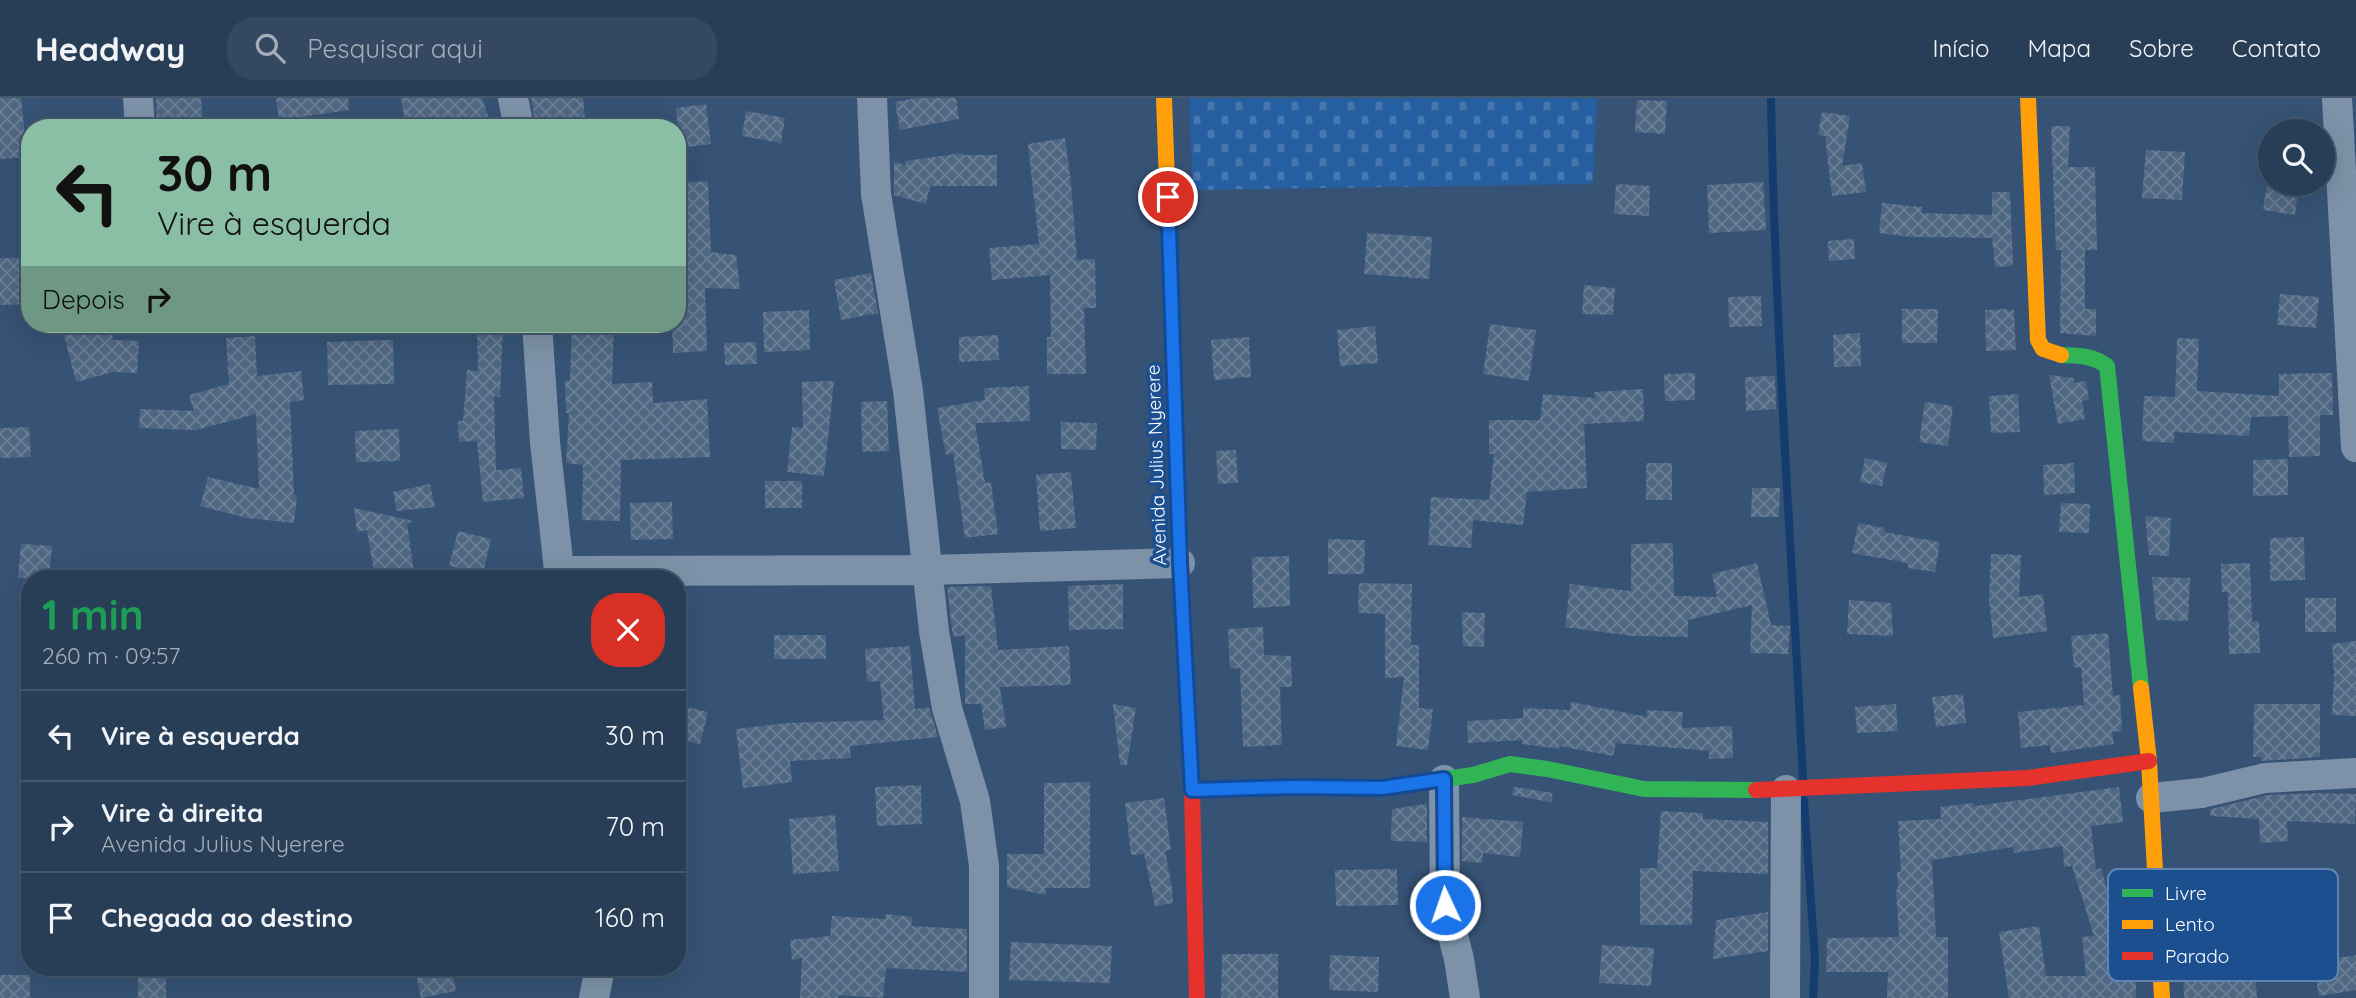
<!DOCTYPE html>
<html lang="pt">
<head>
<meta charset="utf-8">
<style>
  :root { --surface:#283e57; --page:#344961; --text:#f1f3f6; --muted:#a5aeba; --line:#44576d }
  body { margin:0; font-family:Quicksand,sans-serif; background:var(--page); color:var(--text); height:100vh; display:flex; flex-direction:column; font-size:26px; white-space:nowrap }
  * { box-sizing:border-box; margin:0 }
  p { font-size:23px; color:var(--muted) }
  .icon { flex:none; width:38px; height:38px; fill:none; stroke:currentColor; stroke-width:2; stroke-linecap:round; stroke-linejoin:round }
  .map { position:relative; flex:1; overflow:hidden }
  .drawer { position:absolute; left:21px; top:472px; width:665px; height:406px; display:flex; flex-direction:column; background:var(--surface); border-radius:28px; box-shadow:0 7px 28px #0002,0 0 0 2px var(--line) }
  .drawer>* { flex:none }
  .banner { position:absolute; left:21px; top:21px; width:665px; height:214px; border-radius:28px; box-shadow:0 7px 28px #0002,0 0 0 2px var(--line); background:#8abfa5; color:#111; overflow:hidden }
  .fabs { position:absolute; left:2258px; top:21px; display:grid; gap:14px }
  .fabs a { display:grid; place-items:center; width:77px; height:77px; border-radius:50%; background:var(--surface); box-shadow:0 7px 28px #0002,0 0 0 2px var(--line); font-size:35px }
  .pin { position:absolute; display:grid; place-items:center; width:60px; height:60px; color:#fff; margin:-30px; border:4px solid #fff; border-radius:50%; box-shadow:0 2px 7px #0007 }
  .me { position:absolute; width:77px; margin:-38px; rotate:357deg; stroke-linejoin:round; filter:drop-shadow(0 0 5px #0008) }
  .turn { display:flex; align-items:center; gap:24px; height:147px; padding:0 21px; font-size:32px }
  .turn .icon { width:91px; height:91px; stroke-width:2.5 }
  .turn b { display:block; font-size:49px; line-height:60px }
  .then { display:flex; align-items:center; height:66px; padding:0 21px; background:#0003; gap:14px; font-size:26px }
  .round { display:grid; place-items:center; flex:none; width:74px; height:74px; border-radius:28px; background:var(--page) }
  .summary { display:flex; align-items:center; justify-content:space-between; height:119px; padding:0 21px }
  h1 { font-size:42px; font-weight:700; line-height:52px; color:#1e9e55 }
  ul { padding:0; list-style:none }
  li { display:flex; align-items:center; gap:21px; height:91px; padding:0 21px; border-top:2px solid var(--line) }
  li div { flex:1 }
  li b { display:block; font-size:26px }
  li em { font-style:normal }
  header { display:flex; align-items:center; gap:42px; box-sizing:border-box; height:98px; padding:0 35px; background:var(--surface); border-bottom:2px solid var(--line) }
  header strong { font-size:33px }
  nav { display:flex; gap:38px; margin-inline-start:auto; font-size:24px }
  .search { width:490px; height:63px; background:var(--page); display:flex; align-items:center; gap:18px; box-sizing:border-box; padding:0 24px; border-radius:28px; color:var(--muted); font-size:26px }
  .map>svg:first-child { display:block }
  .cemetery { fill:url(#cemetery-stones) }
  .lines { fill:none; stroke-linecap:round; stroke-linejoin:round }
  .stream { stroke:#153c6e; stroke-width:8 }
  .building { fill:url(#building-cross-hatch) }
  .street { stroke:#7d92a8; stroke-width:30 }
  .fast { stroke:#30b455; stroke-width:16 }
  .slow { stroke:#ff9f0a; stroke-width:16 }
  .jam { stroke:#e5322d; stroke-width:16 }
  .route-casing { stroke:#114b97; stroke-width:18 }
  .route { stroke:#1a73e8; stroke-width:12 }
  .labels { text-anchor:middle; stroke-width:7; stroke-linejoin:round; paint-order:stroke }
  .street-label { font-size:19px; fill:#fff; stroke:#1b4f8f }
  .key { fill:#1b4f8f; stroke:#5f84b1; stroke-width:2 }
  .key-label { font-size:19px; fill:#fff }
</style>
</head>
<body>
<header>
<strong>Headway</strong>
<div class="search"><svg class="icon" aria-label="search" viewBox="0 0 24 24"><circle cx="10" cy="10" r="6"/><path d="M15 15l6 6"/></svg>Pesquisar aqui</div>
<nav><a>Início</a><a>Mapa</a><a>Sobre</a><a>Contato</a></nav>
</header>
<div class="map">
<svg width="2356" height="900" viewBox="0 0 2356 900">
  <defs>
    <pattern id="cemetery-stones" width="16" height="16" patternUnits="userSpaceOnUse" patternTransform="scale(1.75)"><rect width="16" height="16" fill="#265fa1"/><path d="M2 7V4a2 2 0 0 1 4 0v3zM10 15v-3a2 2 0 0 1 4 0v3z" fill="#4777af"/></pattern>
    <pattern id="building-cross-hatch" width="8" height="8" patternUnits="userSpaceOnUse" patternTransform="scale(1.75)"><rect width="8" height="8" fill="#506783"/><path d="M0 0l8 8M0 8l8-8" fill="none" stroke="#6a7e96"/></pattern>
  </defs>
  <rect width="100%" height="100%" fill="#365274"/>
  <path class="cemetery" d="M1189,0H1597L1593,86L1193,92Z"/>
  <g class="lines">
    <path class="stream" d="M1771,0C1775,228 1792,455 1803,682
      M1804,702L1815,862L1813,900"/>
  </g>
  <path class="building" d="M0,0H21L27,59L0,61Z
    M156,0H201L203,30H157Z
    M276,0H348L349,12L279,22Z
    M401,0H482L492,30H406Z
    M531,0H583L586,30H536Z
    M917,0H956L959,21L900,32L895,4Z
    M1637,2L1667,3L1665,36L1635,34Z
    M706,6L711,46L680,50L676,10Z
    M746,13L785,20L781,45L742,38Z
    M1822,14L1850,18L1842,68L1862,65L1866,94L1832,98L1825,38L1818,37Z
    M2051,28H2070L2068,69H2095L2097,152H2085V211H2096V238L2060,235L2061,152H2056Z
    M1065,40L1071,85L1077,162L1095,161L1096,210H1084L1086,276H1047V239H1051L1050,177L992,182L989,150L1039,146L1028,46Z
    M2146,52L2185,54L2182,102L2142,100Z
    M963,55V57H997V88H930L926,106L894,97V64L906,67L905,63Z
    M708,83L711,154L736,157L740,191L705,190L707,253L673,255L672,226H677V183L684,122L677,123V85Z
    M1763,84L1766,132L1709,135L1707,87Z
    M1616,86L1650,88L1649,118L1614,116Z
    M2267,86H2299L2295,117L2263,112Z
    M1992,94H2010L2013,168L1995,169L1992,140L1912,139L1879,135L1882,105L1922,109L1921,115L1992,117Z
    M1367,135L1432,139L1429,181L1364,176Z
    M1854,141L1855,161L1829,163L1828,143Z
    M0,160H30V206L0,207Z
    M871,175L878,215L841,222L834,182Z
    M1584,187L1615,190L1613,217L1582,216Z
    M2280,196L2319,199L2316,230L2277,227Z
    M1761,198L1762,228L1729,229L1728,199Z
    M1902,211H1938L1937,245H1902Z
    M2008,211V213L2014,212L2016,252L1986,253L1985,212Z
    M809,212L810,252L764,254L763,214Z
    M61,226H111L113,242L139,243L137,275L113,274L76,284Z
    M477,226H503L500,299L494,298L496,372L521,370L524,400L483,404L477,343L459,344L458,323H463L467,272L478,273Z
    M1490,226L1536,232L1529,283L1483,276Z
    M572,228L614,229L612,286L652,284L653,305L707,301L710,359L621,362L620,423L582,422L583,367L566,365L569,315H566L565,282H570Z
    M1375,228L1378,265L1340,268L1337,232Z
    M1860,235L1861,268L1834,269L1833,237Z
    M998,237L999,262L959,264V239Z
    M255,238L257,278L301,273L304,302L290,304L294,397H297L294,425L247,420L200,408L208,379L259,391L256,316L196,332L139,330L140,311L194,313L189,297L229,286L226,240Z
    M1249,239L1251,279L1214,282L1211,242Z
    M2177,240L2199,241L2197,293L2279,298V276L2332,275L2333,317H2320V358L2289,359L2288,318L2251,319L2249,338L2174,334V345L2142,343L2144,298L2175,299Z
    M393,242L394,286L328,287L327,244Z
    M756,244L757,266L725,267L724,245Z
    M1695,275V302L1665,303L1664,276Z
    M2049,277L2074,280V285L2086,283L2089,302L2082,303L2085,321L2058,326Z
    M1775,278L1776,311L1746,313L1745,279Z
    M834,283L824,378L787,374L792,329L803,330L802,284Z
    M1029,288L1030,323L975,325L985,385L991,384L998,436L965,440L953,355L946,357L937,310L985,302L984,290Z
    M1643,291L1644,323L1584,326L1587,390L1527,394L1523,427L1473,422L1471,450L1428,447L1431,399L1489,402L1494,356H1489V322H1540L1543,296L1595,300L1594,294Z
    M2018,296L2020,334L1991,335L1989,298Z
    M887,303L889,353L862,354L861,304Z
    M1925,304L1953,308L1948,348L1919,344Z
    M1061,324L1097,325L1096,352L1061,351Z
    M29,329L31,359L0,360V330Z
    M399,331L400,363L356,364L355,333Z
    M1236,352L1238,385L1218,386L1216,353Z
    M1865,360L1887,365L1882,388L1860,384Z
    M2288,361V397L2253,398V362Z
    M1646,365H1672V402H1646Z
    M2074,365L2075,395L2044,397L2043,367Z
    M1071,374L1076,430L1040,433L1036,377Z
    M765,383H802V410H765Z
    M430,386L435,409L397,413L393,394Z
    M1752,390H1780L1779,419H1751Z
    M672,404L673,441L631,442L630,405Z
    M2061,405L2090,406L2089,435L2059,434Z
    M354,410L413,423L407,426L415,481H375L367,432L357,434Z
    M2145,418L2171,420L2169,458L2149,457Z
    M1858,425L1885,430L1884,434L1940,444L1935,474L1908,470V465L1852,455Z
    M458,433L491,441L483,475L449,468Z
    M2304,439L2305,482L2270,483V440Z
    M1328,441L1365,442L1364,476H1328Z
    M1673,445L1674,498L1717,499L1712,476L1757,465L1771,527L1790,528L1788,556L1750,555L1752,507L1688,522V539L1632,538L1565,529L1570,486L1631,493V446Z
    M21,446L52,448L49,481L18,480Z
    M1991,456L2021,457L2019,499L2043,496L2047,533L1993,540L1989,501Z
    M1289,458L1290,508L1253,510L1252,459Z
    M2250,465L2252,523H2259L2260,555L2229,556L2228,494H2222L2221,466Z
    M2152,479L2190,480L2188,523L2156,522Z
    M1359,485L1412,486L1411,547H1419V610L1433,611L1428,652L1396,648L1404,579L1385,580V516L1358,515Z
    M1123,486V531L1069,532L1068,488Z
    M991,488L998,552L1069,548L1071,587L1000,589L1006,629L985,632L981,606H965V537L953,539L947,489Z
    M2305,500H2336V534H2305Z
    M1849,502L1891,505L1893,538L1847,536Z
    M1462,514L1485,515L1484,549L1463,548Z
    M1263,529L1264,557L1291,558L1292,589H1280L1282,647L1243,649L1240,570L1230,571L1228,531Z
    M2108,535L2113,598L2120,597L2122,633L2112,634L2114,646L2051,655L2050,647L2021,650L2018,614L2084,607L2081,569L2074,570L2071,538Z
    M774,537H826V561H774Z
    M2356,543V618L2332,617L2334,576L2332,546Z
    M910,548L915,611L929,609L938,639L850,648L851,660L790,663L792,684L743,690L736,631L786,625L884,622L880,583L867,584L865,551Z
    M1963,596L1966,625L1936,629L1932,599Z
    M1571,604L1647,619V612L1683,614L1682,630L1732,628L1733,660L1709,661V653L1616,645L1613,658L1559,648V651L1522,646V642L1468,645L1467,623L1523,620V610L1570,612Z
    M1113,606L1136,610L1127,667H1120Z
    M1896,606L1898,633L1857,635L1855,609Z
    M2254,606H2320V659L2261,663V659H2253Z
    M677,607L708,614L700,646L677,641Z
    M1090,684V790H1045L1046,797L1007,789V756H1044V685Z
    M921,687L922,726L877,728L875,689Z
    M1514,689L1553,695L1551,704L1512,697Z
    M2119,689L2123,724L2091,728L2096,772L2101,770L2113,812L2121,877H2136V900H2009L1999,834L2039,828L2046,878H2086L2082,839L2094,838L2072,768L2064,769L2063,748L2014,755L2013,749L1932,762L1936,839H1948V900H1887L1888,874H1826L1827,840L1899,839L1896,792L1898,791L1897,774H1901L1898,723L1941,721L1940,709L1973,705L1974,708Z
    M2319,695L2356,696L2355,726L2287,723L2288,743L2260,745L2259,721L2210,718L2211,711L2268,697Z
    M1164,700L1171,752L1165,753L1172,790L1173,805L1155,808L1144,756L1131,757L1125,705Z
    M1427,706V744L1391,743L1392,711Z
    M1661,713L1703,715V721L1768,724V776L1693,773L1692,827H1640V770H1657Z
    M835,717L839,773L793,776L789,721Z
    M1462,719L1523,724L1520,759L1483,755L1482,765L1462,763Z
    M1397,771L1398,807L1336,808L1335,772Z
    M1768,814V853L1713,861L1716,822Z
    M886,816L912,819L911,828L967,831V874L886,870L883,900L838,897V900H800L802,860L792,862L790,842L830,838L832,818L885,821Z
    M1011,844L1112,848L1110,885L1009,882Z
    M1602,847L1654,850L1651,888L1599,885Z
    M1222,856H1278V900H1221Z
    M1330,857L1379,859L1378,894L1329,892Z
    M2356,857V892L2319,898L2313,864Z
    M2213,858L2217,880L2255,874L2257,900H2184L2183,878H2188L2186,860Z
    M445,870H452L456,893L421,900L416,876Z
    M138,874L166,875V900H138Z
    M0,877H30V900H0Z"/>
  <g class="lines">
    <path class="street" d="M138,0L140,30
      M513,0L519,30
      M872,0L876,96L908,293L934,533L947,610L975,703L984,768V900
      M2337,0L2356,349
      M537,226L545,344L560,481
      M559,473L928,472L1180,465
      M1444,682L1445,807L1459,861L1465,900
      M2151,700L2202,695L2265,680L2356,675
      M594,900L600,870
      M1785,900L1786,692"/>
    <path class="fast" d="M2061,257C2078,258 2093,257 2107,268L2141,590
      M1192,692L1292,689L1382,690L1473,677L1510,666L1547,671L1644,691L1756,692"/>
    <path class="slow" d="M1164,0L1179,422
      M2028,0L2038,242L2043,251L2061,257
      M2141,590L2149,663L2162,900"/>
    <path class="jam" d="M1179,422L1192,692L1197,900
      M1756,692L2028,680L2149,663"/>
  </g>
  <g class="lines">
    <defs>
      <path id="route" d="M1168,99L1180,465L1192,692L1292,689L1382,690L1444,681L1445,807"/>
    </defs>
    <use href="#route" class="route-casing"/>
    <use href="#route" class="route"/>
  </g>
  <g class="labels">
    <g class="street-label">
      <text transform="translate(1156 367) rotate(-92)" y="7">Avenida Julius Nyerere</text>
    </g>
  </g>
  <rect x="2108" y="771" width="230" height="112" rx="10" class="key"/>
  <rect x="2122" y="791" width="31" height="8" fill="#30b455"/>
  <rect x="2122" y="822" width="31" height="9" fill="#ff9f0a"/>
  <rect x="2122" y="854" width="31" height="8" fill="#e5322d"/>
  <g class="key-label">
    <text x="2165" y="802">Livre</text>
    <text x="2165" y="833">Lento</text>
    <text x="2165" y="865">Parado</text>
  </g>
</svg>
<div class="fabs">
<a><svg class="icon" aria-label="search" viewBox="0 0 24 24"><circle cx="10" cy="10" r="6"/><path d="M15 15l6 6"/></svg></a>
</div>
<div class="pin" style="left:1168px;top:99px;background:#d93025"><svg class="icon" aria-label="arrive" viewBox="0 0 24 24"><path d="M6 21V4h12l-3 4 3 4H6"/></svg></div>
<svg class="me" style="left:1445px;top:807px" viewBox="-20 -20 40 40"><circle r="17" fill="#1a73e8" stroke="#fff" stroke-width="3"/><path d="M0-11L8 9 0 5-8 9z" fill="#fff"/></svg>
<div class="banner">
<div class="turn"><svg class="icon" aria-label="left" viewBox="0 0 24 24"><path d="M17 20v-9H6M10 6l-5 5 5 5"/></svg><div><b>30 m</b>Vire à esquerda</div></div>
<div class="then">Depois<svg class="icon" aria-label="right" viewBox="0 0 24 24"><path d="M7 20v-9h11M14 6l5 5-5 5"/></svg></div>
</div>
<section class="drawer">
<div class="summary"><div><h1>1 min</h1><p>260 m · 09:57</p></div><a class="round" style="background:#d93025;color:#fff"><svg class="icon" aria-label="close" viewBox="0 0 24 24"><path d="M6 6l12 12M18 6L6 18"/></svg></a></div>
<ul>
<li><svg class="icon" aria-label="left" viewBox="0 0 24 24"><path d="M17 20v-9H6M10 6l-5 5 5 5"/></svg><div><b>Vire à esquerda</b></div><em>30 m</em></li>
<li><svg class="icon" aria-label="right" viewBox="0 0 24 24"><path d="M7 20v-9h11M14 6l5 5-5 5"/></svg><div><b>Vire à direita</b><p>Avenida Julius Nyerere</p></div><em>70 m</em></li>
<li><svg class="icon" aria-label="arrive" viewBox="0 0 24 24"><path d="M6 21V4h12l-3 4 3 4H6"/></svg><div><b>Chegada ao destino</b></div><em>160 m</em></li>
</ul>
</section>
</div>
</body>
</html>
